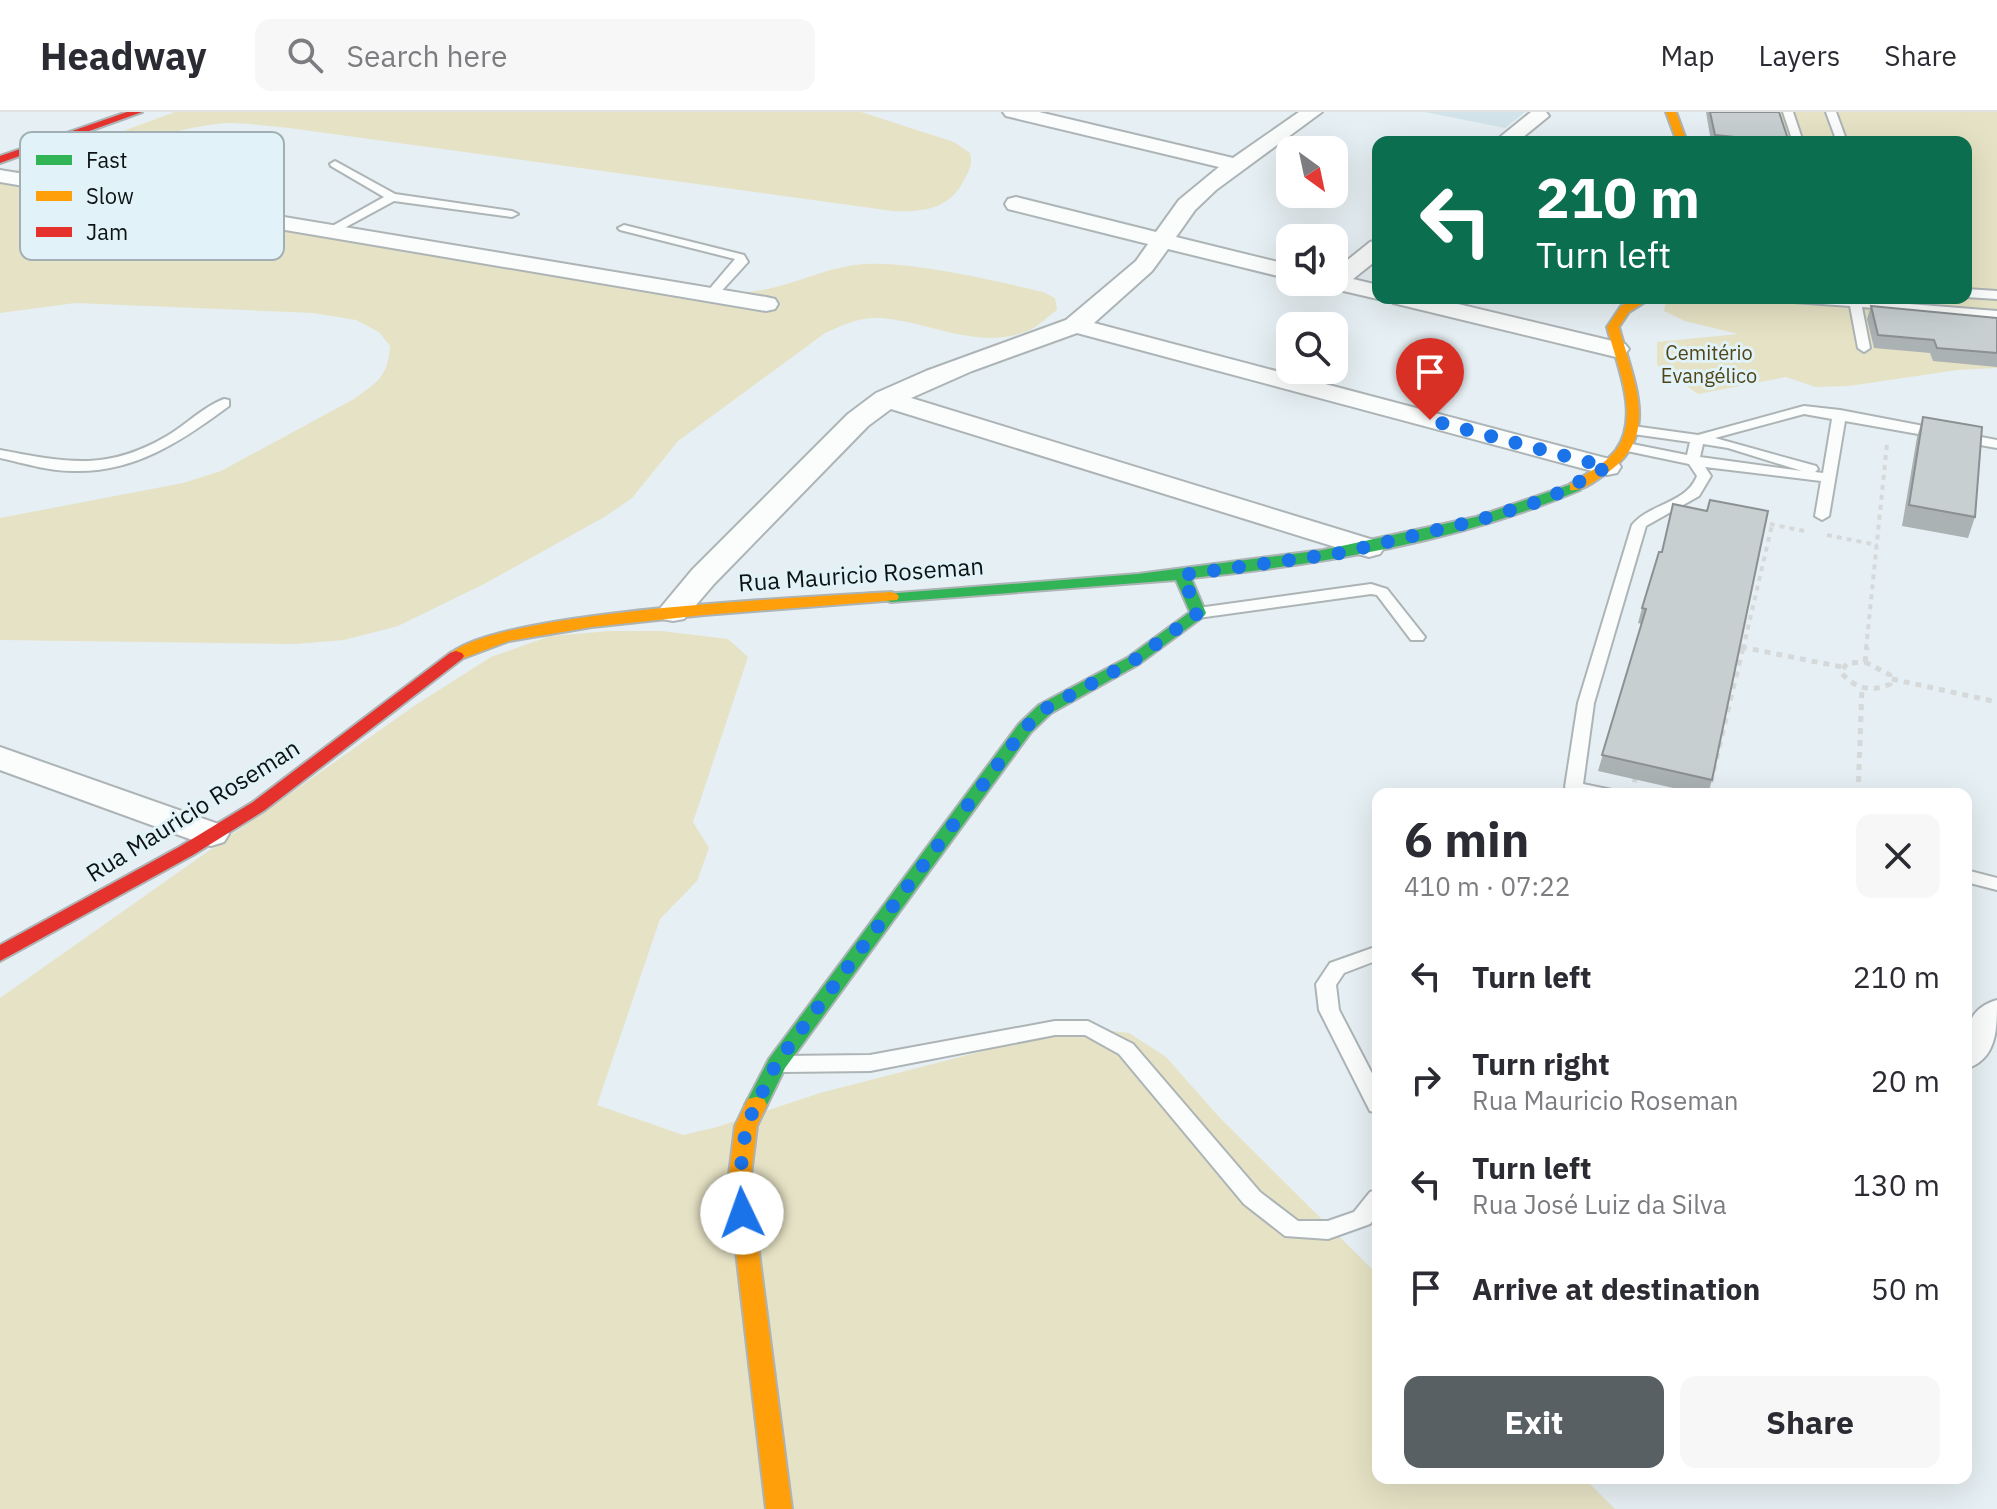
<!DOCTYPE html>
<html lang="en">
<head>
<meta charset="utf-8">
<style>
  :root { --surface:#fff; --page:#f7f7f7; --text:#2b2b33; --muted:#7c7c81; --line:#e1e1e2; --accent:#596063 }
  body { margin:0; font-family:"IBM Plex Sans",sans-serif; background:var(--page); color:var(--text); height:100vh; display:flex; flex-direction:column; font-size:30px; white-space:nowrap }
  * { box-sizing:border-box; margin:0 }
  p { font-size:26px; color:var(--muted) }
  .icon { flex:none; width:44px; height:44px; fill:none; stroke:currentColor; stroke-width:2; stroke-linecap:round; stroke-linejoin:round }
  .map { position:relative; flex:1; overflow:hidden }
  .sheet { position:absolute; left:1372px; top:676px; width:600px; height:696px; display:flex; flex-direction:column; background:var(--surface); border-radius:16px; box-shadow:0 8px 32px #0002 }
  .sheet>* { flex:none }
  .banner { position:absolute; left:1372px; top:24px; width:600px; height:168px; border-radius:16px; box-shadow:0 8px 32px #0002; background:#0b6e4f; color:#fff; overflow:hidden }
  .needle { width:52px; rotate:147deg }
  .fabs { position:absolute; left:1276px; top:24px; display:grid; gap:16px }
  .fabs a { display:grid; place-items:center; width:72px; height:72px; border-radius:16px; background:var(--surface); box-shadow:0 8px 32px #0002; font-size:40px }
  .pin { position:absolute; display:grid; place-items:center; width:68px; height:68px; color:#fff; margin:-82px -34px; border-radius:50% 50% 50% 0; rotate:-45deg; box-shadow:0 0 8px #0007 }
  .pin .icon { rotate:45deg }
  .me { position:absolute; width:88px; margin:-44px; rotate:357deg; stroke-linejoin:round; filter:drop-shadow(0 0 6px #0008) }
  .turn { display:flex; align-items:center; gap:28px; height:168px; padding:0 32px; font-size:36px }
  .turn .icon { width:104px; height:104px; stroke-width:2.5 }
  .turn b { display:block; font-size:56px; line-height:68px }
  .round { display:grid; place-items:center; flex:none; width:84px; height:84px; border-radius:16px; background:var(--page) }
  .head { display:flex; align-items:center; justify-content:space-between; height:136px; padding:0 32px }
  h1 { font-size:48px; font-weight:700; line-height:60px }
  .primary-button { display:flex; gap:16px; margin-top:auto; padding:16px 32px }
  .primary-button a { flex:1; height:92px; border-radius:16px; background:var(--accent); color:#fff; font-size:32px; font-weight:700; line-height:92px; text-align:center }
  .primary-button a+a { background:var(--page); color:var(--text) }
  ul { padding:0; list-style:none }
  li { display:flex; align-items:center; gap:24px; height:104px; padding:0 32px }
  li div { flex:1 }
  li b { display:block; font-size:30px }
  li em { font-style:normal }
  header { display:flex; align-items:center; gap:48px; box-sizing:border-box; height:112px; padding:0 40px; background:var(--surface); border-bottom:2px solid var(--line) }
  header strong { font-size:38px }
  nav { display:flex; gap:44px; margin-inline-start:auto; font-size:28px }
  .search { width:560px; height:72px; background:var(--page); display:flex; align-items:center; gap:20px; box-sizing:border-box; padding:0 28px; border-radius:16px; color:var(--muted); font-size:30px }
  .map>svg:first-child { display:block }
  .built { fill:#d2e3ea }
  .green { fill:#e6e2c5 }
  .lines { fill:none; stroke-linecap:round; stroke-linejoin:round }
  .lane-casing { stroke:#adb4b6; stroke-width:4 }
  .street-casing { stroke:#adb4b6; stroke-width:4 }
  .fast-casing { stroke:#adb4b6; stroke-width:4 }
  .slow-casing { stroke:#adb4b6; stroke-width:4 }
  .jam-casing { stroke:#adb4b6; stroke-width:4 }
  .path-far1 { stroke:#d6d9da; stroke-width:4; stroke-dasharray:5 5; stroke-linecap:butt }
  .path { stroke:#d6d9da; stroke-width:5; stroke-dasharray:6 6; stroke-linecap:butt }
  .lane { fill:#fbfdfd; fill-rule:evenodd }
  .street { fill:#fbfdfd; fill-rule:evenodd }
  .fast { fill:#30b455; fill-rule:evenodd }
  .slow { fill:#ff9f0a; fill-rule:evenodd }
  .jam { fill:#e5322d; fill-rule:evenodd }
  .wall { fill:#abb2b4 }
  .building { fill:#c7cfd1; stroke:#8b9192; stroke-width:2 }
  .route { stroke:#1a73e8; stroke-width:14; stroke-dasharray:0 25.2 }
  .labels { text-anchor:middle; stroke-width:6; stroke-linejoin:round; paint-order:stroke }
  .far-park-label { font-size:20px; fill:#504516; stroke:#e1f2f8 }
  .street-label { font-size:24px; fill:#0d1315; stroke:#e1f2f8 }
  .key { fill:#e1f2f8; stroke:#a1afb4; stroke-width:2 }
  .key-label { font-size:22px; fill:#0d1315 }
</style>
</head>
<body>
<header>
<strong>Headway</strong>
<div class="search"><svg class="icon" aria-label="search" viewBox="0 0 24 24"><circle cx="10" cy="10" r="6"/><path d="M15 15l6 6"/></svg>Search here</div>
<nav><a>Map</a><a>Layers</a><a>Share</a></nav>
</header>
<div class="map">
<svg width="1997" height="1397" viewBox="0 0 1997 1397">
  <rect width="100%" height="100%" fill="#e6eff3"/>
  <path class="built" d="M1425,0H1525L1505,16Z"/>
  <path class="green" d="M175,0H861L954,30L970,41C973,53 969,59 963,70C948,98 922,100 893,99L289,16C268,14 247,11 227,11C173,14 93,46 43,68L39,76L87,87L730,181C781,181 809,160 855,153C900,146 997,169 1043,180L1055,186L1057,198C1049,204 1040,212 1032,217C980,241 931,209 879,206C859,205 843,213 825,221L678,329L632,386L606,404L486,471L398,514L344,528L295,532L0,528V406L183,371L221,359L354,287C378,270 388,264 390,234L379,220L356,208L313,201L75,191L0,201V64Z
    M1769,0H1997V256L1957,258L1849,274L1816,275L1786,265L1698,282L1657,253V230L1738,222L1685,209L1664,199L1666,189L1673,186H1966V30H1767Z
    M611,519H661L728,527L748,545L693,710L709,736L697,769L660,807L597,993L683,1023L717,1015L820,981L1045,923L1087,916L1129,921L1166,945L1220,1006L1378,1163V1366H1584L1615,1397H0V886L417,592L491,545L550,524Z"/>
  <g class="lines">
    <defs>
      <path id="lane" d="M1783,0H1793L1803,30H1793Z
        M1826,0H1836L1847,30H1837Z
        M335,49L395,82L512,99L518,102L512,105L394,89L335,121H327V117L384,85L331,54L330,52Z
        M624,113L744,143L748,150L715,186H707V180L735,147L620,118L618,116Z
        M1966,177L1997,179V187L1966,185Z
        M1788,186L1896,191L1895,186H1907L1909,192L1997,199V207L1862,195L1870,236L1864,240L1858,236L1850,194L1794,190Z
        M224,287L229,288V294C182,329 134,361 73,359C48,359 24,351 0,346V338C65,350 106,360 167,324C186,313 204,294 224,287Z
        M1804,294L1840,298L1997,328V336L1845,309L1829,404L1822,408L1815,404L1821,369L1705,355L1711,364L1699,384L1646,414L1594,591L1583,672L1612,678L1615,682L1568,679L1565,675L1578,591L1632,413C1650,391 1686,392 1697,364L1689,352L1627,339L1620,335L1627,331L1687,343L1690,330L1633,322L1626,318L1633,314L1698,323ZM1804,302L1832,307L1823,361L1815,360L1818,357L1816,354L1715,326ZM1703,332L1728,336L1802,359L1700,345Z
        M1371,472L1387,477L1425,525L1423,528H1411L1377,483L1371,482L1198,506L1190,501L1198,496Z
        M1966,758L1997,766V778L1966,770Z
        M1378,834V848L1344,861L1336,873L1339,898L1378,973V1001L1370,999L1319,898L1316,872L1330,851Z
        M1055,909H1088L1133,932L1260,1080L1298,1109H1328L1354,1100L1370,1080L1378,1077V1102L1370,1112L1328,1127L1285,1124L1244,1092L1119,942L1085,923H1055L870,959L782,960L775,957L772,952L775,947L782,944L870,943Z"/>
      <path id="street" d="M1003,0H1039L1233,46L1299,0H1322L1216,78L1195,98L1176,125L1290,153V167L1168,137L1152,159L1094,211L1617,349L1621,355L1617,361L1607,363L1077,221L972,259L911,286L1380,430L1384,436L1380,442L1369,445L1358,442L891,297L868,314L714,472L684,507L673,509L662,507L657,500L692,458L848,302L876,281L926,259L1066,208L1136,149L1148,132L1008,97L1005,92L1008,87L1016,85L1156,120L1179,88L1219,55L1006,4Z
        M1531,0H1546L1549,4L1517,30H1494Z
        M0,58L766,185L775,187L778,192L775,197L766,199L0,70Z
        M1378,128V147L1353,167L1378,173V186H1383L1378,187L1326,175L1322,170H1334V159L1370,130Z
        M1390,186H1433L1625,232L1629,237L1625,242L1616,245L1393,191Z
        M0,635L224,714L229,722L224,730L211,734L198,730L0,658Z
        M1997,888C1997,918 1997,947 1966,957C1966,927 1962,898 1997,888Z"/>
      <path id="fast" d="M1575,371L1582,375L1580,378C1458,430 1322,452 1191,466L1206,501L1204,504L1139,552L1051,601L1031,620L785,956L764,999L756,1001L748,999L745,993L769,947L1019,612L1039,593L1127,546L1190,500L1176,468L891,490L885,488L883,485L885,482L1138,462L1323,438L1476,405Z"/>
      <path id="slow" d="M1666,0H1676L1687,30H1677Z
        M1636,186H1651L1629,200L1619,215C1633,269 1663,325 1604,363C1593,370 1582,380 1570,378V372C1586,362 1604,353 1616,338C1641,304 1616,251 1607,215L1621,194Z
        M891,480L897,482L899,485L897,488L704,503L592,515L509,529L456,549L448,544C492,498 815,485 891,480Z
        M756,985L764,987L767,993L757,1014L750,1071L792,1397H766L728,1071L735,1014L748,987Z"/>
      <path id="jam" d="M127,0H142L0,51V44Z
        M456,539L462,541L464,544L462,547L265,698L193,743L0,849V833L179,735L253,690L450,541Z"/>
    </defs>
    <use href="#lane" class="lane-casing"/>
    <use href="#street" class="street-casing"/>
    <use href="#fast" class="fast-casing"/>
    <use href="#slow" class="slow-casing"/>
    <use href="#jam" class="jam-casing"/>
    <path class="path-far1" d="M1760,410L1809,420
      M1827,423L1877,433
      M1741,535L1750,537
      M1743,537L1772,413
      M1866,537L1887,332"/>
    <path class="path" d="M1741,535L1842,555
      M1865,550L1867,535
      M1865,550L1890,563V572C1872,581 1853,576 1841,560L1847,551Z
      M1892,567L1997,590
      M1631,682L1636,664
      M1708,682L1743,535
      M1858,682L1862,575"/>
    <use href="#lane" class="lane"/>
    <use href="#street" class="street"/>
    <use href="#fast" class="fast"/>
    <use href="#slow" class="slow"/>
    <use href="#jam" class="jam"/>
  </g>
  <path class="wall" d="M1706,0H1779L1789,30H1711Z
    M1871,194L1997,206V255L1933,249L1930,241L1874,236L1867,207Z
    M1923,305L1975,405L1968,426L1902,414L1917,325Z
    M1659,440L1712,668L1708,682H1700L1598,659L1641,512L1638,511L1642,496Z"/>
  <path class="building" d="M1710,0H1779L1789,30H1745L1744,26L1715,23Z
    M1871,194L1997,206V241L1937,236L1934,228L1878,223Z
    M1923,305L1982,315L1975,405L1909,393Z
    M1710,388L1768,399L1712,668L1602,643L1646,497L1642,496L1659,440H1662L1673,392L1707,399Z"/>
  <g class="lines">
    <path class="route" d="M742,1101L739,1071L746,1014L776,952L1025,616L1045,597L1133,549L1198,501L1182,463L1341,441L1479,408L1547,387L1607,355L1430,308"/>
  </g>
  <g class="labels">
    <g class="far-park-label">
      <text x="1709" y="248">Cemitério<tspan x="1709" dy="23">Evangélico</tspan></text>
    </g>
    <g class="street-label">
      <text transform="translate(861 463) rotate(-4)" y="8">Rua Mauricio Roseman</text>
      <text transform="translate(193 699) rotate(-32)" y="8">Rua Mauricio Roseman</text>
    </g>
  </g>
  <rect x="20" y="20" width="264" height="128" rx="12" class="key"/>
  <rect x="36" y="43" width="36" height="10" fill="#30b455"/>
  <rect x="36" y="79" width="36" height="10" fill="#ff9f0a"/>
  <rect x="36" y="115" width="36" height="10" fill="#e5322d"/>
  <g class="key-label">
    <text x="86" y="56">Fast</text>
    <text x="86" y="92">Slow</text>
    <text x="86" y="128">Jam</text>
  </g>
</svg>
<div class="fabs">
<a><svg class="needle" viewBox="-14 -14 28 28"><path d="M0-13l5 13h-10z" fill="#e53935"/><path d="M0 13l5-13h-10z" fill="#7c7c81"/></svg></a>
<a><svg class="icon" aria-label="sound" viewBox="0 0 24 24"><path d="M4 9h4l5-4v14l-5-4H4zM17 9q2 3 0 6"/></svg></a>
<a><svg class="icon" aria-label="search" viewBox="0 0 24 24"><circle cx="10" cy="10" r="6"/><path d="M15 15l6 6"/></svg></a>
</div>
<div class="pin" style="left:1430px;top:308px;background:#d93025"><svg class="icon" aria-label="arrive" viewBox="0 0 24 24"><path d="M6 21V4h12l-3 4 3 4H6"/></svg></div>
<svg class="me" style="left:742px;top:1101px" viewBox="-20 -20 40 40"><circle r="19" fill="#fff"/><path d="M0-13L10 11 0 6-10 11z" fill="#1a73e8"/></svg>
<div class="banner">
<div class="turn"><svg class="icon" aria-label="left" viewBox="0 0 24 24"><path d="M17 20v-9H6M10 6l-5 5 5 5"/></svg><div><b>210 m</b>Turn left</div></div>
</div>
<section class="sheet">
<div class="head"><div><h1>6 min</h1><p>410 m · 07:22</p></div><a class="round"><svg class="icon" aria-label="close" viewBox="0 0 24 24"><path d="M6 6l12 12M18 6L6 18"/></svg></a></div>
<ul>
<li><svg class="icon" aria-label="left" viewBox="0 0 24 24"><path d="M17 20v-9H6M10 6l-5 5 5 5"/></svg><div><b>Turn left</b></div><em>210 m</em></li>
<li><svg class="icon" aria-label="right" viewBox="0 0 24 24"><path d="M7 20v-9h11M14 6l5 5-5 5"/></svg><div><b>Turn right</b><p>Rua Mauricio Roseman</p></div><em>20 m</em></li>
<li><svg class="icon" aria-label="left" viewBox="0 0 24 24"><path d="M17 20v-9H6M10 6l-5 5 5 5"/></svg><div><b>Turn left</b><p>Rua José Luiz da Silva</p></div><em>130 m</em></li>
<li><svg class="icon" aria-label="arrive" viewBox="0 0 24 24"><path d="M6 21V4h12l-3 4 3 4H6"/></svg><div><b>Arrive at destination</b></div><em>50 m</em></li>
</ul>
<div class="primary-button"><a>Exit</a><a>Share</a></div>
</section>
</div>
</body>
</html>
